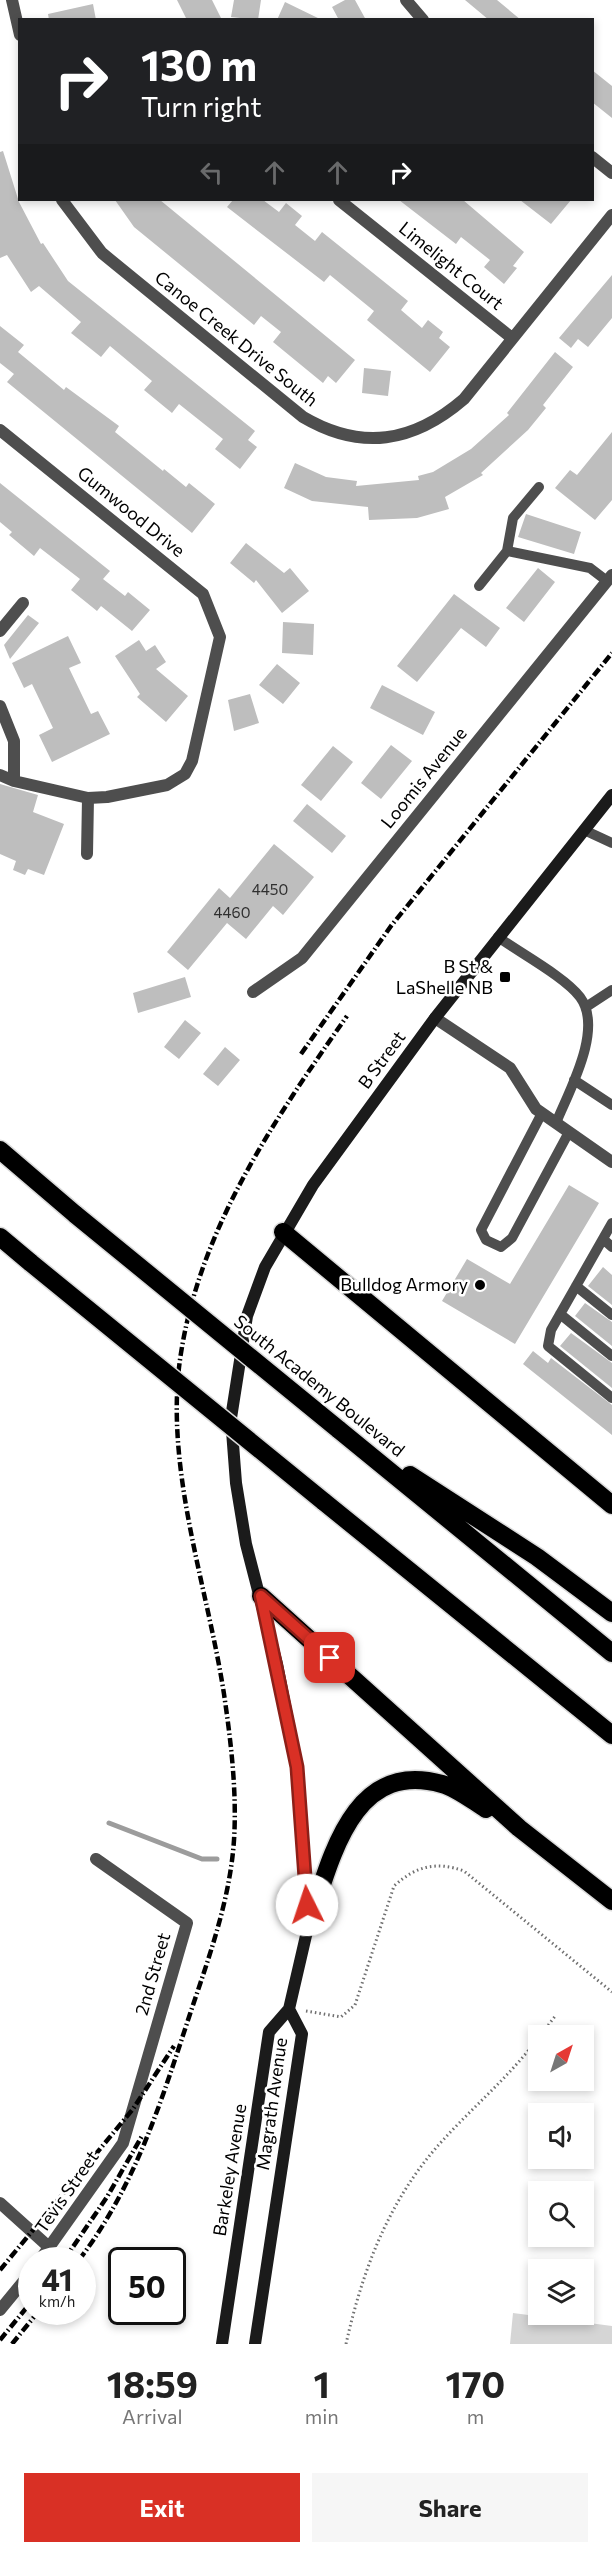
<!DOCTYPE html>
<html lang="en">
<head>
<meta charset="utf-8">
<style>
  :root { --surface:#fff; --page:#f6f6f6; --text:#222; --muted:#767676; --accent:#d93025 }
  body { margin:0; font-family:Commissioner,sans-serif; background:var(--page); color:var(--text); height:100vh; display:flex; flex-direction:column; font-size:22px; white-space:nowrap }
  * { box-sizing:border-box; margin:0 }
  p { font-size:20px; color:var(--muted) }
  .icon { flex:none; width:33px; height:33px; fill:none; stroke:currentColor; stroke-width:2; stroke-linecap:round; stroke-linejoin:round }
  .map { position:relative; height:2344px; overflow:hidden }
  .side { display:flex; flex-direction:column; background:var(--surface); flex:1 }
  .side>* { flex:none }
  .guide { position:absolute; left:18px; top:18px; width:576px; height:183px; border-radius:0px; box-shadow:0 3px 9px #0003; background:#202124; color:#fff; overflow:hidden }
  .needle { width:39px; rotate:39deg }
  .buttons { position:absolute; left:528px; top:2025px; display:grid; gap:12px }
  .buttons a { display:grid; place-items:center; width:66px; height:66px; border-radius:0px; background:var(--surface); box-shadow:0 3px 9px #0003; font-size:30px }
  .speed { position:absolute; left:18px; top:2247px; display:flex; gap:12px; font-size:30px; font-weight:700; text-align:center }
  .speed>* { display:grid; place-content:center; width:78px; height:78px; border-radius:50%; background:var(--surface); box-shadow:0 3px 9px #0003; line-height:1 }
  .speed small { font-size:15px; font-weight:400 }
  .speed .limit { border:3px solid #111; border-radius:9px; background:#fff; color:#111 }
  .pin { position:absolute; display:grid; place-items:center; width:51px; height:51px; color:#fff; margin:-26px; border-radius:12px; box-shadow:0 3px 9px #0006 }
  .me { position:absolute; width:66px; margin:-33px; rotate:356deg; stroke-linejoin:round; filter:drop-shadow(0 0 4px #0008) }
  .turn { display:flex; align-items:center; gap:21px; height:126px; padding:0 24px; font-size:27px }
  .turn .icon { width:78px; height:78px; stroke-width:2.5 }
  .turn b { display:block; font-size:42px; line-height:51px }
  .lanes { display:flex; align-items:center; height:57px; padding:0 24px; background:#0003; justify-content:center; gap:30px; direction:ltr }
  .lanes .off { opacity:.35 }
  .eta { display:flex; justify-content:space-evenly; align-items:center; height:102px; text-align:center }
  .eta b { font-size:36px; font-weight:700; line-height:42px }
  .action { display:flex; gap:12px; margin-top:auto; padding:12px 24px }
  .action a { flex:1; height:69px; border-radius:0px; background:var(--accent); color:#fff; font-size:24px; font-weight:700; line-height:69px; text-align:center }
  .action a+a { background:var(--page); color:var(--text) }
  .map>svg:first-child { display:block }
  .pitch { fill:#d5d5d5 }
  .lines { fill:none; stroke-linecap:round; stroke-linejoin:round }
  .stream { stroke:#9c9c9c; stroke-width:5 }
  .building { fill:#bebebe }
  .highway-casing { stroke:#dbdbdb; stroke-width:21 }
  .path { stroke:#707070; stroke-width:3; stroke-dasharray:1.5 3; stroke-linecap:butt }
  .lane { stroke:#4e4e4e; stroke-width:10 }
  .street { stroke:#4e4e4e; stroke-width:12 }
  .secondary { stroke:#1b1b1b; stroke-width:12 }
  .highway { stroke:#000; stroke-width:18 }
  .rail { stroke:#000; stroke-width:4.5; stroke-dasharray:9 3 1.5 3; stroke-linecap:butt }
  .highway-bridge-casing { stroke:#dbdbdb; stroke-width:21; stroke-linecap:butt }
  .highway-bridge { stroke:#000; stroke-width:18 }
  .route-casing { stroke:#8d1f18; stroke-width:15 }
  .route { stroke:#d93025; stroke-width:10 }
  .poi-dot { fill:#000; stroke:#fff; stroke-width:2 }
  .labels { text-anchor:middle; stroke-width:5; stroke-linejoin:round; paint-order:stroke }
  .number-label { font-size:15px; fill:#303030 }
  .street-label { font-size:18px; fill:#000; stroke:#fff }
  .poi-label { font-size:18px; fill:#000; stroke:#fff; text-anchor:end }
</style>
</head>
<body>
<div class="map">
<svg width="612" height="2344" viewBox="0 0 612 2344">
  <rect width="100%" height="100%" fill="#fff"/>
  <path class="pitch" d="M513,2313L612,2326V2344H510Z"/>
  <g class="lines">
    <path class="stream" d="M109,1823L202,1859H217"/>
  </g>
  <path class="building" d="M177,0H212L222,20H187Z
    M234,0H261L258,20L231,17Z
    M345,0H355L366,20H339L332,7Z
    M465,0H497L521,20H489Z
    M285,2L322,20H277Z
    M93,4L96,20H49L48,14Z
    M592,70L612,86V118L592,102Z
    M3,151L19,202L41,244L43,243L68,281L255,431L248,440L257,447L240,469L215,449L223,439L179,404L172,413L144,390L152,381L110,346L101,357L71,333L81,322L39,286L31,292L7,255L0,258V152Z
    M115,200H160L355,360L336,383L328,376L323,383L273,342L281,332L261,316L254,325L134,227Z
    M233,200H263L279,212L286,203L302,216L295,225L315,241L322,232L408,301L401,310L422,328L428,320L443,332L439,338L450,347L430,372L367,320L374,311L330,275L324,282L227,207Z
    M399,200H463L524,252L513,266L517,268L504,284L484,267L490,260L461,237L456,244Z
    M520,200H571L551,224Z
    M612,275V318L588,347L578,339L571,348L559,338Z
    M0,326L24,345L18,352L64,390L66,387L119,426L115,432L163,471L164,469L186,487L189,483L215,504L192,533L7,382L14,374L0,363Z
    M555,352L573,367L543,405L546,408L528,430L481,473L483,475L445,497L449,509L417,518L369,520L368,507L312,501L284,488L295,463L326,477L357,481L356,486L419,480L418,476L433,472L471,449L509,415L507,413Z
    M364,368L391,371L388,396L362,393Z
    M612,432V500L595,520L555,488L570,470L577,475Z
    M0,483L110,571L103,579L125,596L128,592L150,610L132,631L101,606L97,611L71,590L80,579L40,548L34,556L9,535L12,532L0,522Z
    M526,514L581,532L574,554L518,537Z
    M246,543L284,573L290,568L309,591L282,613L256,580L254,583L230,563Z
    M538,568L555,582L524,622L506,608Z
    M454,594L500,628L486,647L461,628L417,682L397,666Z
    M28,615L39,623L10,659L4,645Z
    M283,622L314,624L313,655L282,653Z
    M68,636L81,663L69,668L91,714L98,711L110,734L52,762L39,735L53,728L32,684L24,688L12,663Z
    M139,640L146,651L155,645L166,662L156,669L188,696L166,722L137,697L140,694L115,656Z
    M277,664L300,683L283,704L259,685Z
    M382,685L435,712L423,735L370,708Z
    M250,694L259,723L234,731L228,700Z
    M391,745L412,761L381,799L361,783Z
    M333,746L353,762L321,801L301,785Z
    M0,784L38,795L33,812L64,824L44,875L28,869L25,875L13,870L16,861L0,854Z
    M307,804L346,836L332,853L293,821Z
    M274,844L314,877L283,915L273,906L246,939L227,923L188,970L167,952L219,888L230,898Z
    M185,977L191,997L138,1013L133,993Z
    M185,1020L201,1033L179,1059L164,1047Z
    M225,1047L240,1060L218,1086L203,1074Z
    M569,1185L599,1203L515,1344L442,1301L467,1259L510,1284Z
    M603,1267L612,1275V1305L588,1286Z
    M585,1303L612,1322V1346L575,1316Z
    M571,1333L612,1363V1388L560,1346Z
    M533,1351L548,1363L551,1358L612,1405V1435L523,1364Z"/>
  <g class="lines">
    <defs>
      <path id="highway" d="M0,1150L76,1215
        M283,1232L612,1505
        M0,1237L31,1263
        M338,1429L612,1653
        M410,1475L537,1557L612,1613
        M323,1501L612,1735
        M261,1596L519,1828L612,1901
        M308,1927C330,1864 350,1758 442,1784C457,1788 473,1801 486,1809"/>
    </defs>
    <use href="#highway" class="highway-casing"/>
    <path class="path" d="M306,2011L341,2017L355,2005L394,1886C416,1866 436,1861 464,1871L612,1992
      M540,2036L556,2015
      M346,2344C363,2268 390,2197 444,2139C475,2105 511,2075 538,2038"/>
    <path class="lane" d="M539,487L513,518L507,551L590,568L607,581
      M479,586L507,551
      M584,830L612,843
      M498,937C520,953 565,977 580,997C604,1029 569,1091 556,1123
      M586,1007L612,990
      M574,1080L612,1105
      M542,1113L481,1230L486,1240L501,1247L512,1238L569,1132
      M612,1223L551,1330L548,1346L612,1398
      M603,1239L612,1247
      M576,1286L612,1315
      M560,1314L612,1356"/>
    <path class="street" d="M12,0L20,35
      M406,0L423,20
      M592,157L612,173
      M62,200L102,253L303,417C361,451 413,443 464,399L612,215
      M339,200L512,338
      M0,430L203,594L220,637L192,761L185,774L167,785L107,797L88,798L14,781L0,775
      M0,631L23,603
      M0,706L14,741V781
      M87,854L88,798
      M253,992L302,958L612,575
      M435,1018L510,1068L536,1109L612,1162
      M0,2203L50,2248
      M40,2260L123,2143L187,1923L96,1859
      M0,2310L32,2271"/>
    <path class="secondary" d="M222,2344L269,2032L289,2009
      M255,2344L302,2034L289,2009L308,1927L297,1767L277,1664L246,1544L236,1483L231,1418L247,1316L265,1267L313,1185L435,1018L612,795"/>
    <use href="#highway" class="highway"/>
    <path class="rail" d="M301,1054L391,926L612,653
      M64,2260L107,2197L142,2136
      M79,2260C136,2185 161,2102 190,2014C209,1957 230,1900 234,1840C237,1792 231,1742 224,1694C207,1584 163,1465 181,1353C201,1226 275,1119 347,1016
      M0,2270L133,2109L174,2046
      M0,2340L32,2301
      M12,2344L38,2312"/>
    <defs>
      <path id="highway-bridge" d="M76,1215L338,1429
        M31,1263L323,1501"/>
    </defs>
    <use href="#highway-bridge" class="highway-bridge-casing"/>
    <use href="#highway-bridge" class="highway-bridge"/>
  </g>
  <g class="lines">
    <defs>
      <path id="route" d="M307,1905L297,1767L261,1596L330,1658"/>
    </defs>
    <use href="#route" class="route-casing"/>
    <use href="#route" class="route"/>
  </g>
  <g class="poi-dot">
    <rect x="499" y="971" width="12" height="12" rx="3"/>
    <circle cx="480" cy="1285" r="6"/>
  </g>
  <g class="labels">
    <g class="number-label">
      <text x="270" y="895">4450</text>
      <text x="232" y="918">4460</text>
    </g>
    <g class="street-label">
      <text transform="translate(451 266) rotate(39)" y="6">Limelight Court</text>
      <text transform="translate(236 339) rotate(39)" y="6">Canoe Creek Drive South</text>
      <text transform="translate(131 512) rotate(39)" y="6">Gumwood Drive</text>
      <text transform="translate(424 778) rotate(-51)" y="6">Loomis Avenue</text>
      <text transform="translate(382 1060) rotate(-54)" y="6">B Street</text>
      <text transform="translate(319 1386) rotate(39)" y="6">South Academy Boulevard</text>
      <text transform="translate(153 1974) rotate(-74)" y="6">2nd Street</text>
      <text transform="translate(272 2104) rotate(-82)" y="6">Magrath Avenue</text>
      <text transform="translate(230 2170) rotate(-81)" y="6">Barkeley Avenue</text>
      <text transform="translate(67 2192) rotate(-55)" y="6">Tevis Street</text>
    </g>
    <g class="poi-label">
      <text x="493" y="973">B St &amp;<tspan x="493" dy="21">LaShelle NB</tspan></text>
      <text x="468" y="1291">Bulldog Armory</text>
    </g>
  </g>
</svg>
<div class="buttons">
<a><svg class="needle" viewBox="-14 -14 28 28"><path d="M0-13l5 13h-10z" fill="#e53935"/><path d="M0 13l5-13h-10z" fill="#767676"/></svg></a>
<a><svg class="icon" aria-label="sound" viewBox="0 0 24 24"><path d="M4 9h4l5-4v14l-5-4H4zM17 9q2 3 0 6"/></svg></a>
<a><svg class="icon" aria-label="search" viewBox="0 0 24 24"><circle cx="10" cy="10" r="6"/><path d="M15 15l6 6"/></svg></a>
<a><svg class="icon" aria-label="layers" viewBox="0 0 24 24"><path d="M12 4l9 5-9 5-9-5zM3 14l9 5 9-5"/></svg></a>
</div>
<div class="speed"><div>41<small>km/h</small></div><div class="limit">50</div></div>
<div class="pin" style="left:330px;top:1658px;background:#d93025"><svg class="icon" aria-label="arrive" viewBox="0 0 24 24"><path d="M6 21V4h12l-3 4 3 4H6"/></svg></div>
<svg class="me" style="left:307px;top:1905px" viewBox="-20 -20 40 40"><circle r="19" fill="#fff"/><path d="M0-13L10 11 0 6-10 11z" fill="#d93025"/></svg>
<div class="guide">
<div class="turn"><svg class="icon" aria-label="right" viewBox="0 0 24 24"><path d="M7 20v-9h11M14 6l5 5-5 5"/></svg><div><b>130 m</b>Turn right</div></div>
<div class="lanes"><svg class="icon off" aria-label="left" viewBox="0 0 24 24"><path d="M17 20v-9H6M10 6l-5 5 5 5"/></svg><svg class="icon off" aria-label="ahead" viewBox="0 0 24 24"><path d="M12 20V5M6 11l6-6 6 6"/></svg><svg class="icon off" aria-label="ahead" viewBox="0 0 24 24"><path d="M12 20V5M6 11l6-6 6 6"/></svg><svg class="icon" aria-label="right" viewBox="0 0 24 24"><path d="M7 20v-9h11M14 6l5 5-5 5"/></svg></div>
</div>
</div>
<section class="side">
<div class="eta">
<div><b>18:59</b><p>Arrival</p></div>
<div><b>1</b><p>min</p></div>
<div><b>170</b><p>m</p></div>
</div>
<div class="action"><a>Exit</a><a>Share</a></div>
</section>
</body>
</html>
